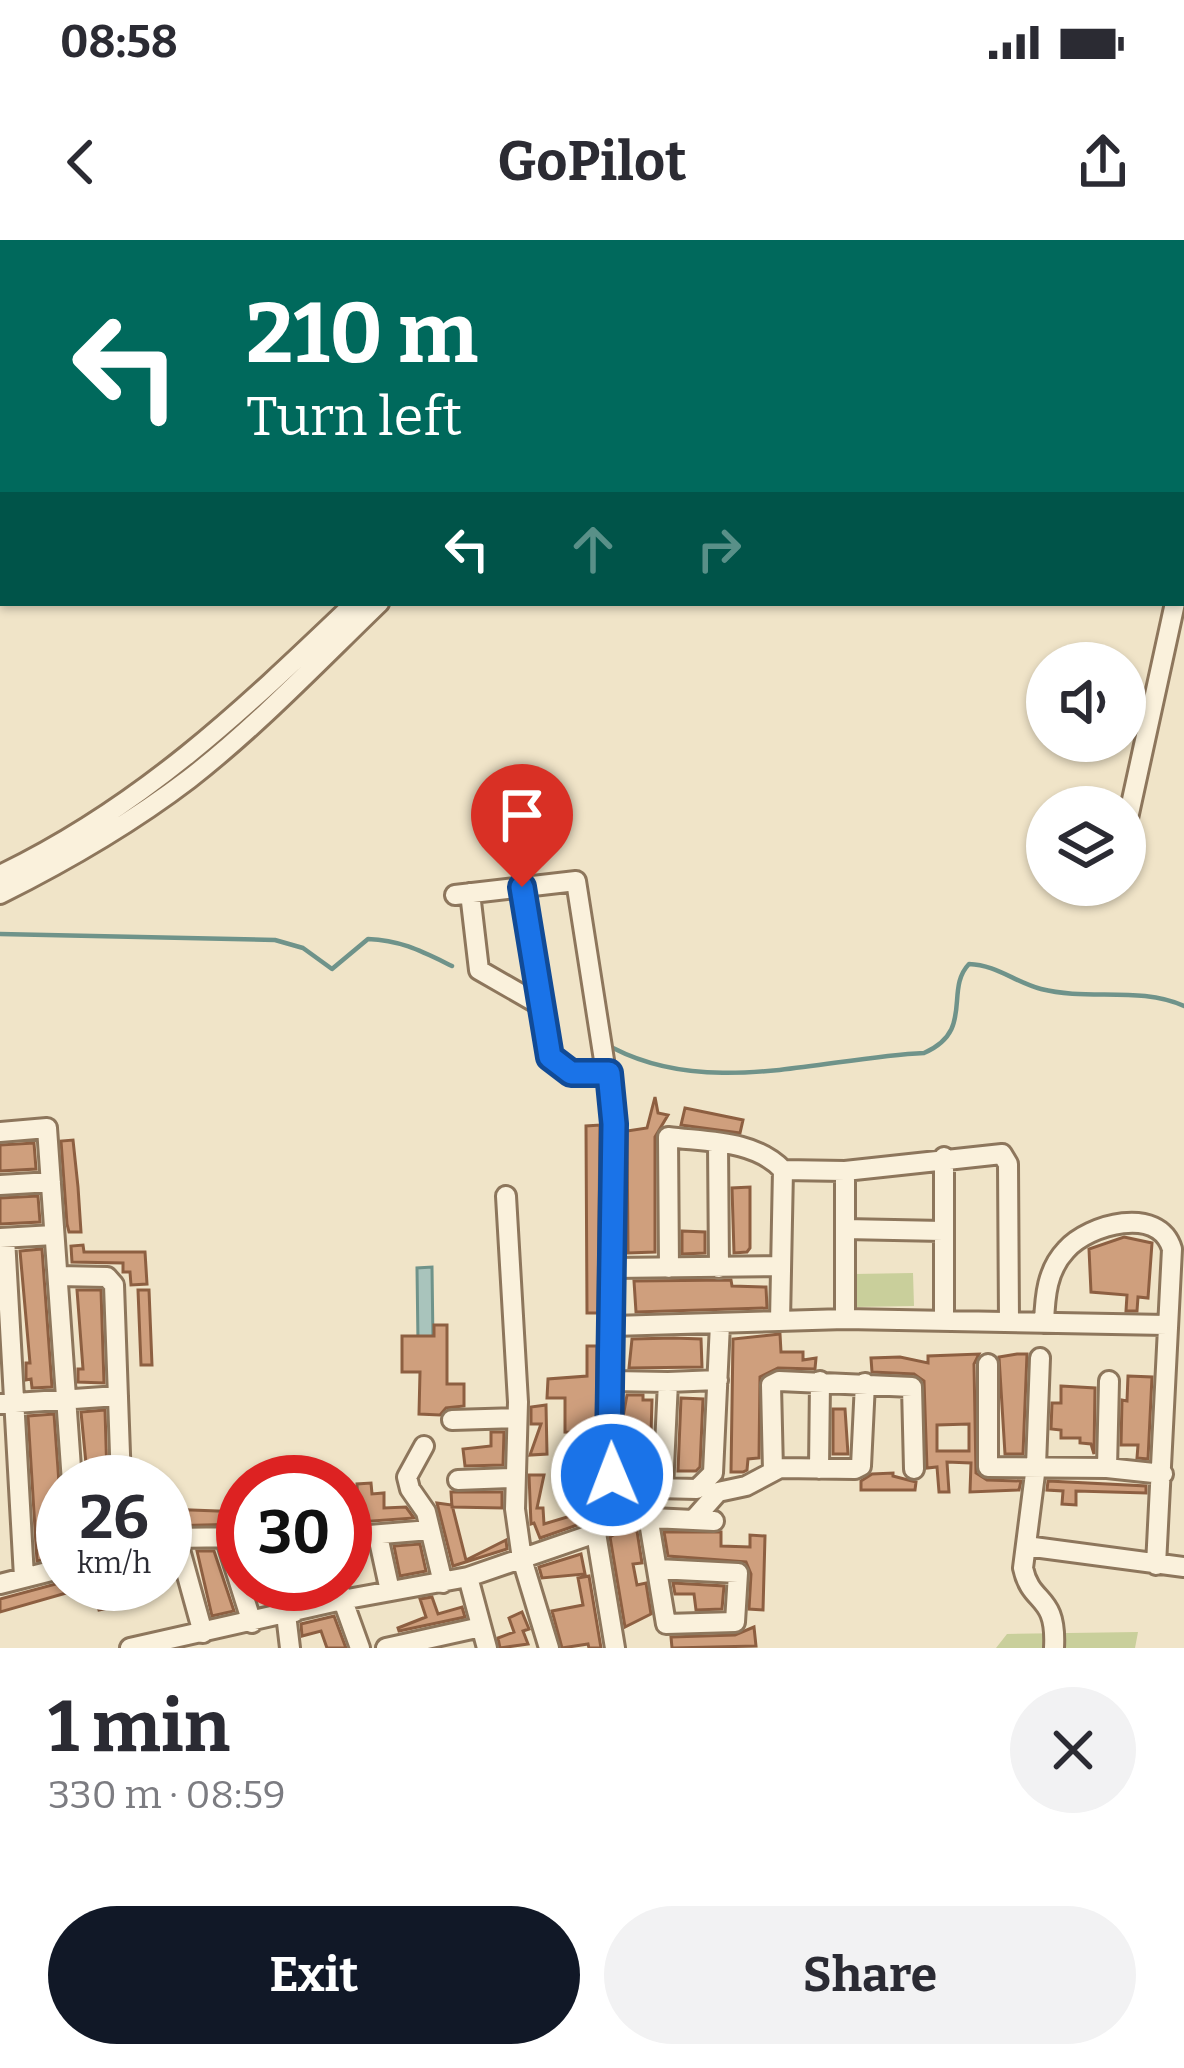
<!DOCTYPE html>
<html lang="en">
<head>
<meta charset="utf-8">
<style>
  :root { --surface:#fff; --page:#f2f2f3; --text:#2b2b33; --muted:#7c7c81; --accent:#111827 }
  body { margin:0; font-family:Bitter,serif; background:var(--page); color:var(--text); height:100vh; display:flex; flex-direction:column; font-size:45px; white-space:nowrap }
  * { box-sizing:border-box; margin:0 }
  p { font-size:39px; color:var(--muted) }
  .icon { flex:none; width:66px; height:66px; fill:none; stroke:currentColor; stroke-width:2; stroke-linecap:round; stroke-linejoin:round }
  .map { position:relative; height:1408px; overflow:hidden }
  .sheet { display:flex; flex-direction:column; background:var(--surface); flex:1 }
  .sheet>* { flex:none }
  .banner { position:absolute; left:0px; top:0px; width:1185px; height:366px; box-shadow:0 3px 9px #0004; background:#00695c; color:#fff; overflow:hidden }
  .tools { position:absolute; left:1026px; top:402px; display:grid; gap:24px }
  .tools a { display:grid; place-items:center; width:120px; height:120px; border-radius:50%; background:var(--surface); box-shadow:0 3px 9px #0004; font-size:60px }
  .speed { position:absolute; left:36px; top:1215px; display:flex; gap:24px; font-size:60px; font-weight:700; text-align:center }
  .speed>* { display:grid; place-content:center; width:156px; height:156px; border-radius:50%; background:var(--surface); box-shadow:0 3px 9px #0004; line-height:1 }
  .speed small { font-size:30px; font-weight:400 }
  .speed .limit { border:18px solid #d22; background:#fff; color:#111 }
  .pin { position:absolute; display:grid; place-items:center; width:102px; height:102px; color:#fff; margin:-123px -51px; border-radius:50% 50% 50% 0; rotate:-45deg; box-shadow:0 0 12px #0007 }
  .pin .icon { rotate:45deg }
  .me { position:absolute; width:132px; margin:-66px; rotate:359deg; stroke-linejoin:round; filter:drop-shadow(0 0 9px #0008) }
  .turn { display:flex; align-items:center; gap:42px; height:252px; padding:0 48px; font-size:54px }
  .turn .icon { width:156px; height:156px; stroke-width:2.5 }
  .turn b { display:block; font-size:84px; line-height:102px }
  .lanes { display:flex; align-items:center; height:114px; padding:0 48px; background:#0003; justify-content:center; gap:60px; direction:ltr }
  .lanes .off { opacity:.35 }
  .round { display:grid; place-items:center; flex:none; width:126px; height:126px; border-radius:63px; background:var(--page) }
  .overview { display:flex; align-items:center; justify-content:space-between; height:204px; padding:0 48px }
  h1 { font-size:72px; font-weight:700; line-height:90px }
  .action { display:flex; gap:24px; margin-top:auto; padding:24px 48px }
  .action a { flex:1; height:138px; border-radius:72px; background:var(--accent); color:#fff; font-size:48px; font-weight:700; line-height:138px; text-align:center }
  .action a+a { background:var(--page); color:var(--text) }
  .status { display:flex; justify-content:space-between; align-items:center; height:84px; padding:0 60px; background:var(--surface); direction:ltr }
  .status svg { height:33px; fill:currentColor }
  header { display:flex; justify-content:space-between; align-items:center; height:156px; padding:0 48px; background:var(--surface); font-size:54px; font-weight:700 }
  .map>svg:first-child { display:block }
  .green { fill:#c9cf9b }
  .water { fill:#a9c4bc; stroke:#6f938a; stroke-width:3 }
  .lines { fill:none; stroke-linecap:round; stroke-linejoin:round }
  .stream { stroke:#6f938a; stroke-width:4.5 }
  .building { fill:#cf9f7d; stroke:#8d5f41; stroke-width:3; fill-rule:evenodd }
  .minor-casing { stroke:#8d765c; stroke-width:24 }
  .minor { stroke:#faf1dc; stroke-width:18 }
  .route-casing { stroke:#114b97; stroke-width:30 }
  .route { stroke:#1a73e8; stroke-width:21 }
</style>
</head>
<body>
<div class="status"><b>08:58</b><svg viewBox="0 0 49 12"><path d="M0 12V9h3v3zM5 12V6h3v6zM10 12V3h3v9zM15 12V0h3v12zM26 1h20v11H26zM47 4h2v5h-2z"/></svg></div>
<header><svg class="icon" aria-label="back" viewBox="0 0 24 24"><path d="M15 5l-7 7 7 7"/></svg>GoPilot<svg class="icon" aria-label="share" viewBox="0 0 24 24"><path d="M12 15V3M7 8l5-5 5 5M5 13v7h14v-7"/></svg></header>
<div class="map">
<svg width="1184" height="1408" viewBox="0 0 1184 1408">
  <rect width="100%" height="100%" fill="#f0e4c8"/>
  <path class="green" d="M913,1033L914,1066L854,1067V1034Z
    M1138,1392L1135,1408H996L1007,1394Z"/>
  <path class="water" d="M432,1027L433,1102H418L417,1028Z"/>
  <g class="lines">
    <path class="stream" d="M0,694L275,700L303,708L332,729L368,699C401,700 423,712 452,726
      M613,808C710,858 821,818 924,813C975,791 944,750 969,724C996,725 1015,742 1041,749C1088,761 1140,746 1184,766"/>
  </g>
  <path class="building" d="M655,857L658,873L668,875L655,897V1012L628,1013L627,891L647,888Z
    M685,868L743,880L740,893L681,885Z
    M600,885L598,1073H587L586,886Z
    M73,900L78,947L81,992H69L67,984L61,901Z
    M34,903L36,929L0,931V905Z
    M750,947V1008L747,1012L734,1013L732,948Z
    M38,956L40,982L0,984V958Z
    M682,991L705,992V1013L682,1014Z
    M1124,997L1152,1003L1148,1058L1138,1057L1137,1071H1126L1127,1055L1091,1052L1089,1009Z
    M83,1005L84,1012H145L147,1044L131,1045L130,1032H123V1023L72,1022L71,1006Z
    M42,1009L52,1147L32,1148L31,1139L26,1140V1123H30L20,1011Z
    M731,1040L732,1046L766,1047L767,1068L636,1072L634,1041Z
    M77,1050H101L104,1143L78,1142V1129H83Z
    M138,1050H149L152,1125H141Z
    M434,1085H447V1144H464V1166L446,1168L440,1175L419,1174L420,1132H402V1096H434Z
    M780,1094L781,1112H803V1120L816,1118L815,1129L778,1128L760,1137L759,1218L748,1219L747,1230L743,1232H731L733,1099Z
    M674,1098L701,1099L702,1127L629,1128L632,1099Z
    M587,1106H597L596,1212L601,1249L589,1248L587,1193L565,1192V1158H547L548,1139L587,1136Z
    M979,1114L974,1124L976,1233L987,1240L1021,1241L1019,1250L970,1252L971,1223L947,1222L949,1252H939L937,1227L927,1228L924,1141L914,1134L872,1132L871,1118L900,1117L928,1123V1116ZM969,1184V1211H937V1185Z
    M1017,1114H1027L1023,1214H1005L999,1117Z
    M1128,1136L1152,1137L1148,1219L1137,1218L1138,1205H1121L1122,1160L1127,1161Z
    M1061,1146L1095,1148L1094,1214L1091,1204L1080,1203V1198H1061V1190L1051,1189L1052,1163H1061Z
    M627,1155H643V1160H652L650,1229L628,1231L623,1177Z
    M681,1158L703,1159L700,1227L696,1231H678Z
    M546,1165L547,1214L530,1215L541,1184H531V1167Z
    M833,1169H845L848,1214H833Z
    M105,1170L107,1237H100L87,1234L81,1172Z
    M54,1174L59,1243L63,1252V1315L37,1321L28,1176Z
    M491,1192H504L503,1225L465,1226L463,1209L491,1206Z
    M893,1233V1236L916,1242L915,1250H861V1241L872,1234Z
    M529,1235H544L537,1268H543L544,1284L577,1274L580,1284L540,1298L534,1283L531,1284Z
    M1048,1241L1146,1246V1253L1076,1251V1265L1062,1264L1063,1251L1047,1250Z
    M371,1243L372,1254L384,1253V1268L406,1267L414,1278L345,1283V1270H358L357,1244Z
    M451,1252H502V1268L452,1267Z
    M437,1263L452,1265L466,1320L506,1300L507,1309L453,1326Z
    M165,1269L243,1272V1284L165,1286Z
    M622,1290L637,1291L642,1323L633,1324L637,1345L646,1343L651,1374L625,1387L610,1297Z
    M664,1292H721V1306L750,1307V1295L765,1296L763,1370L749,1369L751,1334L746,1322L668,1316Z
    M420,1304L426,1331L400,1336L394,1306Z
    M197,1311H214L234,1371L212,1376Z
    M581,1314L585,1334L542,1338L539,1327Z
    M589,1336L601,1408H589L588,1404L562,1408L552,1371L583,1365L578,1338Z
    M63,1342L87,1344V1347L0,1372V1359Z
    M673,1343L724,1346L722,1369L696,1370L694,1354H675Z
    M93,1344H112L117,1366L99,1370Z
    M432,1357L438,1374L462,1367L465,1377L399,1391L398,1388L426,1377L420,1359Z
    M522,1372L529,1389L523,1391L528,1404L500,1408L498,1398L514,1392L509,1378Z
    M334,1376L346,1408H327L321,1391L302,1396L301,1384Z
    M754,1387L756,1406L672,1408L671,1397L735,1395Z"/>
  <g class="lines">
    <defs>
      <path id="minor" d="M66,0L67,3
        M222,0L223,3
        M275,0L276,3
        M891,0L901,3
        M377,3V0
        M767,3L777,0
        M1182,81L1184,82
        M1182,98L1184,99
        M0,144H3
        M1182,338L1184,329
        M1125,592L1175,363
        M0,635C142,567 243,470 355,363
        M522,647L550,817L571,833L609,834
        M470,653L479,730L540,765
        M0,654C66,621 130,584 189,539C257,486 317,423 379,363
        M455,655L576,641L614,884L609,1212L615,1247L611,1276
        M0,892L47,888L72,1242
        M718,904L719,1028
        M944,917V1081
        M783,930L845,931L1002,914L1008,924L1009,1082
        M845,931V1079
        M0,945L51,942
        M506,956L518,1162L515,1269L522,1319L549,1408
        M845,989L943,991
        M0,998L54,995
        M5,998L24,1337
        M612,1028L781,1026
        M669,1028L668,897C707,902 755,900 783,930L780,1081
        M59,1036L107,1037L114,1045L121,1242
        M1044,1083C1045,1056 1047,1030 1066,1010C1089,984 1159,965 1172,1009L1156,1325
        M613,1086L845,1079L1167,1085
        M1040,1118L1036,1226L1023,1328C1031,1366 1057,1353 1054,1408
        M988,1124V1227L1107,1228L1163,1234
        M613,1141L668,1142L663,1248
        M668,1142L718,1140
        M0,1164L118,1156
        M452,1180L516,1178
        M424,1206L407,1237L410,1249L426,1272L443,1343
        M1107,1228L1109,1141
        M819,1229L820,1141
        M773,1231L771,1145L779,1141L912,1147L914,1229
        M458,1240L513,1238
        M615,1247L697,1249L713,1233L720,1084
        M648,1276L666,1384L735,1382L738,1333L657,1329
        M695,1278L718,1252L746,1246L780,1228L855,1229L861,1226L865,1143
        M596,1293L615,1408
        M378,1296L390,1351
        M225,1297L252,1383
        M345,1297L430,1290
        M170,1298L243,1297
        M177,1299L203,1393
        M1026,1306L1184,1327
        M468,1337L487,1408
        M0,1344L63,1328
        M287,1344L295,1372
        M337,1344L360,1408
        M286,1374L290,1408
        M130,1408L342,1360L468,1337L596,1293L611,1276L714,1281
        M386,1408L481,1387"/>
    </defs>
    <use href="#minor" class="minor-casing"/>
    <use href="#minor" class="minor"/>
  </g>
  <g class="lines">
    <defs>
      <path id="route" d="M522,647L550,817L571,833H609L614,884L609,1212L612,1235"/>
    </defs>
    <use href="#route" class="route-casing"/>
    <use href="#route" class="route"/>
  </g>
</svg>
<div class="tools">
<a><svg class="icon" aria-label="sound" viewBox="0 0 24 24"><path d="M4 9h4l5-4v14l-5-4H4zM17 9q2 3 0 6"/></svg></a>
<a><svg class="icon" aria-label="layers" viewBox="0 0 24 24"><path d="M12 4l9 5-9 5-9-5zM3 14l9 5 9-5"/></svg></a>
</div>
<div class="speed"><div>26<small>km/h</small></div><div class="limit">30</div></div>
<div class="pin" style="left:522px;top:647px;background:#d93025"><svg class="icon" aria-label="arrive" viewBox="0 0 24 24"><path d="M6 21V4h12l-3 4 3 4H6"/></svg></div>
<svg class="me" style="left:612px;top:1235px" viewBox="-20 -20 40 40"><circle r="17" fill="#1a73e8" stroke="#fff" stroke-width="3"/><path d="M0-11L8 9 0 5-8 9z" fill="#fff"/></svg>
<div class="banner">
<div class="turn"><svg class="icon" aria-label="left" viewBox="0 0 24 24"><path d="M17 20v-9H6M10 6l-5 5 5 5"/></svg><div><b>210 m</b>Turn left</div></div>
<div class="lanes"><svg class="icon" aria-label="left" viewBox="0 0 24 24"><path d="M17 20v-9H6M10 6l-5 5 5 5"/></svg><svg class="icon off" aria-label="ahead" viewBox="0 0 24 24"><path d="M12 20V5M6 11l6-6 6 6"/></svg><svg class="icon off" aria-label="right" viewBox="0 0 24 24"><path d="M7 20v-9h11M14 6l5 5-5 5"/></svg></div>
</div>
</div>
<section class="sheet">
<div class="overview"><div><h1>1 min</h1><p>330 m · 08:59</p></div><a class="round"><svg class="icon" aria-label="close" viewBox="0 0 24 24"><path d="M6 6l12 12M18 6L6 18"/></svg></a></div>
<div class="action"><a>Exit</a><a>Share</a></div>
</section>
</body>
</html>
